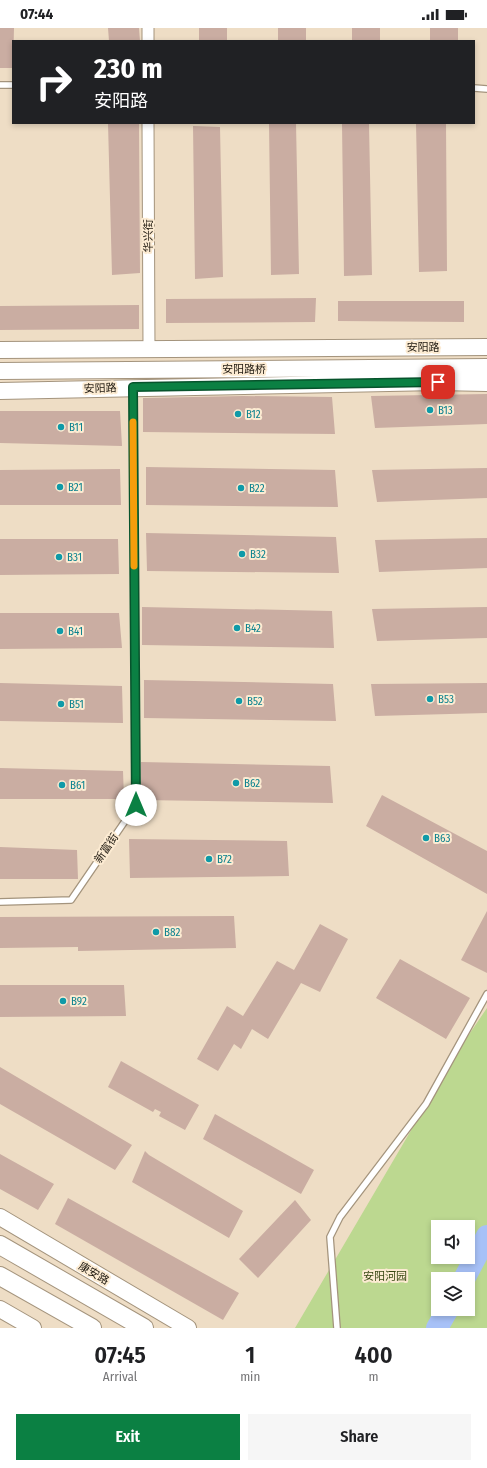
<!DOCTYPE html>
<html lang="en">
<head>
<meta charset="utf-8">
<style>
  :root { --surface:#fff; --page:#f6f6f6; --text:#202124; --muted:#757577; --accent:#0b8043 }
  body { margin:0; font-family:"Fira Sans Condensed","Noto Sans SC",sans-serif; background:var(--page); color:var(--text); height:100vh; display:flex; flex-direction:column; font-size:15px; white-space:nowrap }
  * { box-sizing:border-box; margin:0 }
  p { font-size:13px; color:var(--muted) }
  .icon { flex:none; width:22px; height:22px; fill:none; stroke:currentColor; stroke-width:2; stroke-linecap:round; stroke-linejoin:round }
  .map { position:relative; height:1300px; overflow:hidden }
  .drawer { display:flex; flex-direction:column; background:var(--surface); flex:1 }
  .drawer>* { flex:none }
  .banner { position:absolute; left:12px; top:12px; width:463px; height:84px; border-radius:0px; box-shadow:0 2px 6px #0003; background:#202124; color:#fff; overflow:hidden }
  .tools { position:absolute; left:431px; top:1192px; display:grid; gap:8px }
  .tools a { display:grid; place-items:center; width:44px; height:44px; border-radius:0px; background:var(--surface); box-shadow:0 2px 6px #0003; font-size:20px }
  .pin { position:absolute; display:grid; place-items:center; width:34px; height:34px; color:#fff; margin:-17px; border-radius:8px; box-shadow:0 2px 6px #0006 }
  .me { position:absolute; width:44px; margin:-22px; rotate:0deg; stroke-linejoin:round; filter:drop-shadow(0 0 3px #0008) }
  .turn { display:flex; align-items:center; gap:14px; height:84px; padding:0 16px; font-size:18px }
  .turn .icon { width:52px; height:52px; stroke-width:2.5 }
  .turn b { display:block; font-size:28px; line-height:34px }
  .eta { display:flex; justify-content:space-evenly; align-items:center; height:68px; text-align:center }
  .eta b { font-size:24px; font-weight:600; line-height:28px }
  .action { display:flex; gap:8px; margin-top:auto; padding:8px 16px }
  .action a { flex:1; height:46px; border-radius:0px; background:var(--accent); color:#fff; font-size:16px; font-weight:600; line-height:46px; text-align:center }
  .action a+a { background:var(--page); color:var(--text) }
  .status { display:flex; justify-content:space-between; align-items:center; height:28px; padding:0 20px; background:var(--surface); direction:ltr }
  .status svg { height:11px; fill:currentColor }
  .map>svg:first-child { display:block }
  .green { fill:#bcd890; fill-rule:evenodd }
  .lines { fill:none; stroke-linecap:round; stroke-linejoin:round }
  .river { stroke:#a7c1f7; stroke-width:22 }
  .building { fill:#caada2 }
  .lane-casing { stroke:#a4947d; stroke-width:8 }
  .street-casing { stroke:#a4947d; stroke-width:13 }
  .secondary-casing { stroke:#a4947d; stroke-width:18 }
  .primary-casing { stroke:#a4947d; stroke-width:20 }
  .lane { stroke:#fff; stroke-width:5.5 }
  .street { stroke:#fff; stroke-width:11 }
  .secondary { stroke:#fff; stroke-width:16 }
  .primary { stroke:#fff; stroke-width:18 }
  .route-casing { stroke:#07532c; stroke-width:10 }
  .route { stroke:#0b8043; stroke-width:7 }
  .slow { stroke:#f59e0b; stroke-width:7 }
  .culture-dot { fill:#0f9aa8; stroke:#fcebd2; stroke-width:1.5 }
  .labels { text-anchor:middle; stroke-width:4; stroke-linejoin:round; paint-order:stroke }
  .street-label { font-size:11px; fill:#1f1910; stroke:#fcebd2 }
  .culture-label { font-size:11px; fill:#0d838f; stroke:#fcebd2; text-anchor:start }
  .park-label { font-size:11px; fill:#364712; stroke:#fcebd2 }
</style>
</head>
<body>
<div class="status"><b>07:44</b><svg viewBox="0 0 49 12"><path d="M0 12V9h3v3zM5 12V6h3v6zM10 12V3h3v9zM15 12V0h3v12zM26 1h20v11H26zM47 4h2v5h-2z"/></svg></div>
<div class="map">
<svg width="487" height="1300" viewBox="0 0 487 1300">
  <rect width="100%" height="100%" fill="#eeddc5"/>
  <path class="green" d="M487,980V1300H295L457,1024ZM438,1199H468V1229H438ZM438,1251H468V1281H438Z"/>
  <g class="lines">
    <path class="river" d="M464,1251L487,1208
      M437,1300L448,1281"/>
  </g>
  <path class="building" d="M0,0H14L13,40H0Z
    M108,0H139L140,13H109Z
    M199,0H227V13H199Z
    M278,0H306V13H278Z
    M352,0H380V13H352Z
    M430,0H458V13H430Z
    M108,95H139L140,245L112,247Z
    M269,95H296L299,246L271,247Z
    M416,95H446L447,243L419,244Z
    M342,96H369L372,247L344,248Z
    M193,98L220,99L223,249L195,251Z
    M316,270L315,294L166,295V271Z
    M338,273H464V294L338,293Z
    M139,277V301L0,302V278Z
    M487,366V396L375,400L371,368Z
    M243,368L332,369L335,406L143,404V370Z
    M0,383H120L122,418L0,415Z
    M146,439L335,442L338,479L146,477Z
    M487,440V470L377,474L372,442Z
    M120,441L121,477H0V442Z
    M146,505L336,509L339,545L147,543Z
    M487,510V540L379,544L375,512Z
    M0,511H118L119,546L0,547Z
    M142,579L332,583L334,620L142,617Z
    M487,579V610L377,613L372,581Z
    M0,585H119L122,620L0,621Z
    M144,652L333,656L336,693L144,690Z
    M0,655L122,658L123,695L0,693Z
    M487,655V685L375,688L371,656Z
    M141,734L330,738L333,775L141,772Z
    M0,740L123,743L124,771H0Z
    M382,767L487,823V866L366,798Z
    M129,811L287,813L289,848L130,850Z
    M0,819L77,822L78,851H0Z
    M487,883V945L461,932Z
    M234,888L236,920L78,923V919L0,920V889Z
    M320,896L348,911L320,964L301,955L268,1011L252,1001L241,1021L234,1016L218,1043L197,1031L227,978L243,988L277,933L294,942Z
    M400,931L470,970L446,1011L376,970Z
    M0,957H124L126,988L0,989Z
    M121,1033L199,1077L185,1102L159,1088L161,1084L155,1081L153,1084L108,1059Z
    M0,1039L132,1117L115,1142L0,1076Z
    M215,1086L314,1142L301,1166L203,1111Z
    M145,1123L149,1127L243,1183L229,1210L132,1154Z
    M0,1126L54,1156L38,1182L0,1161Z
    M68,1170L239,1265L223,1292L55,1196Z
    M295,1172L311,1192L258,1250L239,1231Z"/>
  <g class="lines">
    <defs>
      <path id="lane" d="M0,57H13
        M474,60L487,61
        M0,874L71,872L136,777L133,362
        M337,1300L330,1209L340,1189L426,1076L487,966"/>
      <path id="street" d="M148,0V13
        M148,95L149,321"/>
      <path id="secondary" d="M0,322L487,319
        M0,343L487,339
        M0,363L438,354L487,355
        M0,1189L188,1300
        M0,1281L33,1300"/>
      <path id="primary" d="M0,1217L144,1300
        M0,1248L92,1300"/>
    </defs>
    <use href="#lane" class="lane-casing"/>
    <use href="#street" class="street-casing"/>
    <use href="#secondary" class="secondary-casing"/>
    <use href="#primary" class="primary-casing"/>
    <use href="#lane" class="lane"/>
    <use href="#street" class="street"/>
    <use href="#secondary" class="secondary"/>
    <use href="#primary" class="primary"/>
  </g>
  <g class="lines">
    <defs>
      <path id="route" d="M136,777L133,359L438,354"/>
    </defs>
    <use href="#route" class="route-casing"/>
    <use href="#route" class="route"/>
    <path class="slow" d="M133,394L134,538"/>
  </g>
  <g class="culture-dot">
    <circle cx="430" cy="382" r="4"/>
    <circle cx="238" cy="386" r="4"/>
    <circle cx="61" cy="399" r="4"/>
    <circle cx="60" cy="459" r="4"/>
    <circle cx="241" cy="460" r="4"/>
    <circle cx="242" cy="526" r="4"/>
    <circle cx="59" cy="529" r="4"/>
    <circle cx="237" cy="600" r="4"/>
    <circle cx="60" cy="603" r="4"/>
    <circle cx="430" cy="671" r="4"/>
    <circle cx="239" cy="673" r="4"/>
    <circle cx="61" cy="676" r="4"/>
    <circle cx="236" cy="755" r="4"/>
    <circle cx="62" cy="757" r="4"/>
    <circle cx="426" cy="810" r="4"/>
    <circle cx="209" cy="831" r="4"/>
    <circle cx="156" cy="904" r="4"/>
    <circle cx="63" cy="973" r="4"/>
  </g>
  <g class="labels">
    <g class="street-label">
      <text transform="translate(148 208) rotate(-90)" y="4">华兴街</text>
      <text x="423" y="323">安阳路</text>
      <text x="244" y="345">安阳路桥</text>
      <text transform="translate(100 360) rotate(-2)" y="4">安阳路</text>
      <text transform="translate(106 820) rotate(-56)" y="4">新富街</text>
      <text transform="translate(94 1245) rotate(30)" y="4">康安路</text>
    </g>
    <g class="culture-label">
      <text x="438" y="386">B13</text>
      <text x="246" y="390">B12</text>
      <text x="69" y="403">B11</text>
      <text x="68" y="463">B21</text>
      <text x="249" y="464">B22</text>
      <text x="250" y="530">B32</text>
      <text x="67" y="533">B31</text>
      <text x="245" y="604">B42</text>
      <text x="68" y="607">B41</text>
      <text x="438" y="675">B53</text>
      <text x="247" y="677">B52</text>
      <text x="69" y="680">B51</text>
      <text x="244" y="759">B62</text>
      <text x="70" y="761">B61</text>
      <text x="434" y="814">B63</text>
      <text x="217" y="835">B72</text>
      <text x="164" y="908">B82</text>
      <text x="71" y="977">B92</text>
    </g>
    <g class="park-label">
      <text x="385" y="1252">安阳河园</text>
    </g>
  </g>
</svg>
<div class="tools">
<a><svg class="icon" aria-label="sound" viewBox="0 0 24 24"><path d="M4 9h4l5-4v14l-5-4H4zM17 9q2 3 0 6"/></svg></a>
<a><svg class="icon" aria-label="layers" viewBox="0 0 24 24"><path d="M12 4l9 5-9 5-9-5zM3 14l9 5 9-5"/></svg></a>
</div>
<div class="pin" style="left:438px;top:354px;background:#d93025"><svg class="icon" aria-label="arrive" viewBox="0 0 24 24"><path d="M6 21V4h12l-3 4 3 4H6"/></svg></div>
<svg class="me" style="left:136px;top:777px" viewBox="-20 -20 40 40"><circle r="19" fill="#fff"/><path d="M0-13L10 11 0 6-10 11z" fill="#0b8043"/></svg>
<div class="banner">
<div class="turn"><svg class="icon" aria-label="right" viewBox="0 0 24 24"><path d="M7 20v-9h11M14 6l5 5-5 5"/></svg><div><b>230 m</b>安阳路</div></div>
</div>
</div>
<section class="drawer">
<div class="eta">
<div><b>07:45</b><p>Arrival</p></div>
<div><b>1</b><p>min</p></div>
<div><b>400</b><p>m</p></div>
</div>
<div class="action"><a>Exit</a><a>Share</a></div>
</section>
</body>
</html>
